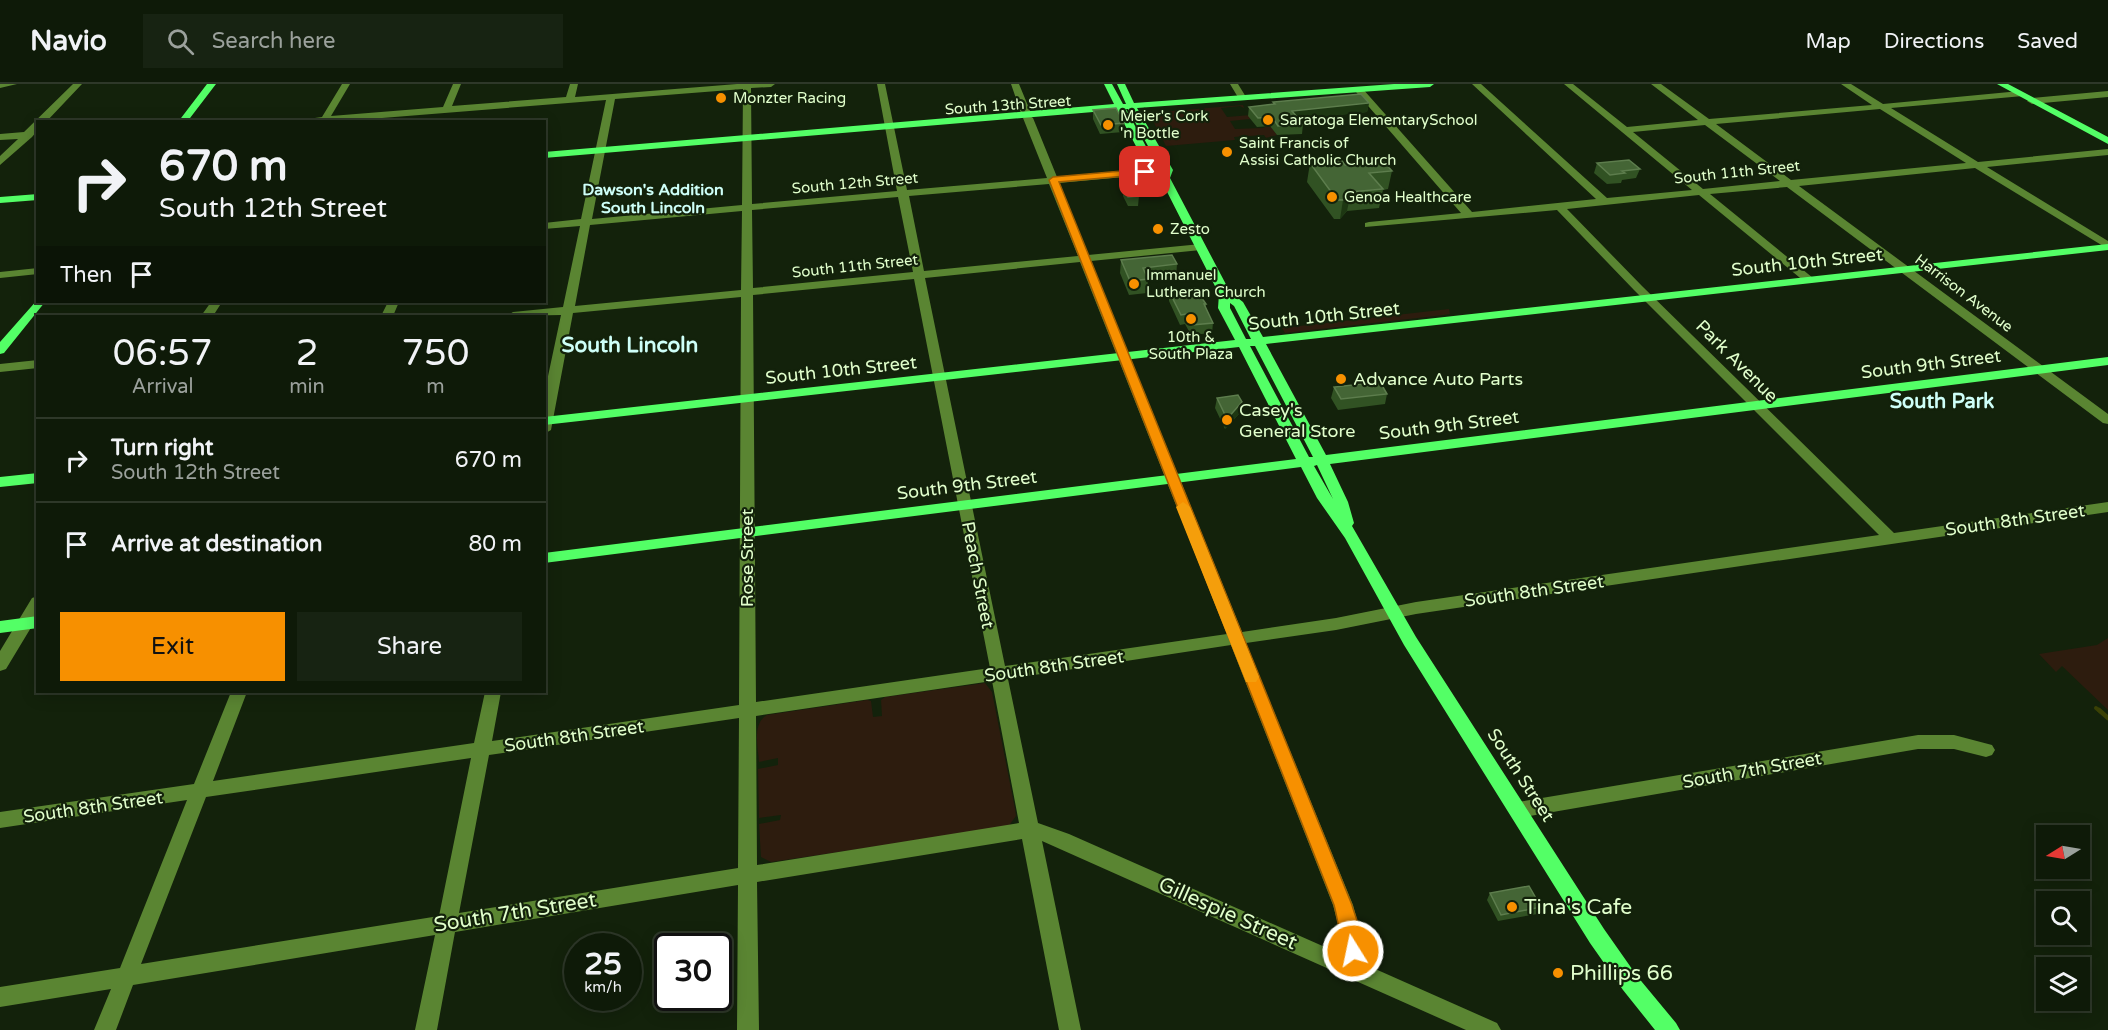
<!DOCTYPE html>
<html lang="en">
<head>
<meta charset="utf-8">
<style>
  :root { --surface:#0e1a08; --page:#172312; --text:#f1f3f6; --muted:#9ba19c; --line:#2e3829; --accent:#f79000 }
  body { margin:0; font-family:"Varela Round",sans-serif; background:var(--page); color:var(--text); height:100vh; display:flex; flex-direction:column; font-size:22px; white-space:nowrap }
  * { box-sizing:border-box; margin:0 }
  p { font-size:20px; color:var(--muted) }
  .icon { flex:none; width:33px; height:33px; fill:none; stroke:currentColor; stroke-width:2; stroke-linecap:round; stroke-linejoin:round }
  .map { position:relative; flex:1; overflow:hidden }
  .drawer { position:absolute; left:36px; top:231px; width:510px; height:378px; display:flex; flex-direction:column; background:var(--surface); border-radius:0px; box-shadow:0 3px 15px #0003,0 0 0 2px var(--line) }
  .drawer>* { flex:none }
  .hud { position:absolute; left:36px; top:36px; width:510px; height:183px; border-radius:0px; box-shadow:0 3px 15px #0003,0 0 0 2px var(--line); background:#0e1a08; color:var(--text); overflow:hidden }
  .needle { width:39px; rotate:259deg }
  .tools { position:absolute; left:2036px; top:741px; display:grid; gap:12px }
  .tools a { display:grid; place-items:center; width:54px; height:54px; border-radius:0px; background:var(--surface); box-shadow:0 3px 15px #0003,0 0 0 2px var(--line); font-size:30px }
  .speed { position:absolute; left:564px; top:849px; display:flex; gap:12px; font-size:30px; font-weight:700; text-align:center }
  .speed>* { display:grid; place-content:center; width:78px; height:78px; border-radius:50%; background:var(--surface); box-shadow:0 3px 15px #0003,0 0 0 2px var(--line); line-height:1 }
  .speed small { font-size:15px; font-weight:400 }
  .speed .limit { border:3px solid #111; border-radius:9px; background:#fff; color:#111 }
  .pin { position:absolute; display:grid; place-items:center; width:51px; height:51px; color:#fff; margin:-26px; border-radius:12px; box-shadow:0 3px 9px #0006 }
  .me { position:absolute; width:66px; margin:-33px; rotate:350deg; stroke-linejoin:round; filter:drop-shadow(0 0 4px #0008) }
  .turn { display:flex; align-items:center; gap:21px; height:126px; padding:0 24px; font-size:27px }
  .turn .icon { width:78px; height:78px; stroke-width:2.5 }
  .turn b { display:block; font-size:42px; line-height:51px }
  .then { display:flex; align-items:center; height:57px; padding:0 24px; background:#0003; gap:12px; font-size:22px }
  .eta { display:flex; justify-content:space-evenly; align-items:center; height:102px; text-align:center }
  .eta b { font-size:36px; font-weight:600; line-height:42px }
  .primary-button { display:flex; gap:12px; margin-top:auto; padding:12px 24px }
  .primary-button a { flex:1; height:69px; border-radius:0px; background:var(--accent); color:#111; font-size:24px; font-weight:600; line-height:69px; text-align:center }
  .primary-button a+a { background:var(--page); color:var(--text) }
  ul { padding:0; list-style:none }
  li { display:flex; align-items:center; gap:18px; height:84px; padding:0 24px; border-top:2px solid var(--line) }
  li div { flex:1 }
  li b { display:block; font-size:22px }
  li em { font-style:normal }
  header { display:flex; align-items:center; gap:36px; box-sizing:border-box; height:84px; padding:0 30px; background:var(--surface); border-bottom:2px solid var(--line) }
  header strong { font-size:28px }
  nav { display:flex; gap:33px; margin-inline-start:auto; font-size:21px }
  .search { width:420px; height:54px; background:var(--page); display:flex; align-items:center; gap:15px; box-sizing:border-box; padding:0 21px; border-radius:0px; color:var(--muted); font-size:22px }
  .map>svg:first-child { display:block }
  .green { fill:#2d1c0e }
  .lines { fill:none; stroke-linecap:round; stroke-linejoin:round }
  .stream-far1 { stroke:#3a4105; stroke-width:4 }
  .stream { stroke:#3a4105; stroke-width:4.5 }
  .minor { fill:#5a8532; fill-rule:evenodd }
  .major { fill:#53ff66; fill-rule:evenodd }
  .wall { fill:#315223 }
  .shaded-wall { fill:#1d3712 }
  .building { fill:#446535; stroke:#5d7d4d; stroke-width:1.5 }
  .route { fill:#f79000; stroke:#a15e00; stroke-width:1.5 }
  .slow { fill:#f59e0b }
  .poi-dot { fill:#f79000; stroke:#13220b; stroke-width:2 }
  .labels { text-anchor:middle; stroke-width:4.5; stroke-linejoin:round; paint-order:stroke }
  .far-poi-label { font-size:15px; fill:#e1ffcc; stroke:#13220b; text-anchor:start }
  .far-street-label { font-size:15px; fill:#e1ffcc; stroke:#13220b }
  .far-neighbourhood-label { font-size:16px; font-weight:bold; fill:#cefff8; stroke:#13220b }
  .street-label { font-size:18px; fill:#e1ffcc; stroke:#13220b }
  .poi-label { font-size:18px; fill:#e1ffcc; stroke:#13220b; text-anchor:start }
  .neighbourhood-label { font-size:20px; font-weight:bold; fill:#cefff8; stroke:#13220b }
  .quarter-label { font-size:21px; font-weight:bold; fill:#cefff8; stroke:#13220b }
  .near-poi-label { font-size:21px; fill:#e1ffcc; stroke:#13220b; text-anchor:start }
  .near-street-label { font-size:21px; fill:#e1ffcc; stroke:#13220b }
</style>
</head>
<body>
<header>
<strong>Navio</strong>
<div class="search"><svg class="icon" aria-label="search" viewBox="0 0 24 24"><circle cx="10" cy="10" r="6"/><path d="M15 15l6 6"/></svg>Search here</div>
<nav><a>Map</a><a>Directions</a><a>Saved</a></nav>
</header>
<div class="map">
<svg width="2108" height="946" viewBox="0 0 2108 946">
  <rect width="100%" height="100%" fill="#13220b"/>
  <path class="green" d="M1243,21L1244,24L1240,22L1221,24L1227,33L1251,31L1249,32L1250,35L1230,37L1235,45L1263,44L1270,41L1277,51L1266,54L1264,51L1234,53L1235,56L1166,62L1149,29Z
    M1449,225L1450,230L1444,231L1285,249L1282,244Z
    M2108,554V626L2062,582L2056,588L2039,570L2097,561Z
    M985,599L992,608L1015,725L1016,732L1008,743L771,778L761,773L759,740L780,736L781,731L759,734L758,685L778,681V674L759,678C758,663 752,639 767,631L867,616L871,617L873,633L882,632L881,616L885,613Z"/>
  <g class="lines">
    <path class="stream-far1" d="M2096,624L2101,628"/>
    <path class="stream" d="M2099,626L2108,634"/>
    <path class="minor" d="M0,0H17L0,4Z
      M73,0H82L46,38H38V46L32,53L0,81V72L18,55L0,56V50L24,48Z
      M342,0H350L331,32L443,23L453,0H461L452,22L566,13L570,0H578L575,13L737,0H775L771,3L751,4L752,120L897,107L877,0H885L907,106L1047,94L1023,34L1026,32L1021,29L1011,0H1019L1031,29L1028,31L1033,34L1057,93L1172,84V88L1168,89L1059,99L1088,171L1201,160L1206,163L1201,166L1091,177L1242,548L1336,534L1416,518L1879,451L1634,206L1557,126L1365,143V139L1369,138L1461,129L1356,8V4H1362L1472,128L1596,115L1472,0H1481L1607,114L1692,106L1564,0H1573L1627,43L1698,36L1651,0H1661L1709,35L1872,21L1841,0H1851L1883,20L2020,7L2024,10L2023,12L1891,24L1978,78L2108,65V71L1987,83L2108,157V165L1975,84L1799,102L2108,330V340L2103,339L1787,103L1710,110L1813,194V198H1805L1699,111L1567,125L1642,202L1894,449L2108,418V428L1416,530L1336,546L1246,559L1353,821L1361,851L1364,880L1497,939L1501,946H1466L1042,757L1081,946H1059L1022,755L757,798L759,946H737L738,801L455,848L437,946H415L435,851L133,901L116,946H94L111,905L0,923V903L120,884L187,716L0,744V728L194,700L231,608H247L213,697L474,659L485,608H501L492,657L739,621L741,213L573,229L551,346L544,350V311L561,231L507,232L513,228L563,223L580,142L544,145V139L581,135L606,16L332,38H286L322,33ZM743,5L742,121L592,135L615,15ZM1880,25L1966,79L1791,96L1716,40ZM1705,41L1780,97L1703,105L1633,48ZM1049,100L1078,172L924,187L909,112ZM898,113L913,188L753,204L752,126ZM742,127L741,206L575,222L590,141ZM1080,178L1227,550L1005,582L925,194ZM914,195L990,584L756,618L753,211ZM1231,561L1333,821L1341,851L1343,871L1069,750L1038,739L1008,595ZM992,597L1019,739L757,781L756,632ZM739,634L738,784L459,829L489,671ZM471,674L439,832L141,880L206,713Z
      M1230,0H1238L1246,13L1245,15H1239Z
      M2108,7V13L2032,20L2027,17L2032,14Z
      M38,184V190L0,194V188Z
      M211,218H222L213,232H201Z
      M388,218H399L393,232H381Z
      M38,276V284L0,288V280Z
      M38,512V532L6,585L0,587V567L32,514Z
      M1918,651H1954L1992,661L1995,666L1992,671L1986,673L1954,665H1918L1518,734L1512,732L1509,726L1512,720L1518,718Z"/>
    <path class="major" d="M207,0H216L187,38H178Z
      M1104,0H1112L1123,20H1126L1117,0H1125L1134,19L1394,0H1434L1430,3L1137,24L1173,86L1170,94L1230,208L1243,218L1263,253L2108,160V166L1266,260L1326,371L2108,273V281L1330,380L1348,418L1354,439L1352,442L1416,553L1604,845L1637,892L1676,939L1680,946H1655L1623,906L1590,859L1404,561L1345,454L1317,414L1301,383L544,479V469L1296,375L1239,263L544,341V333L1235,256L1218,224L1219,210L1161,96L1149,87L1117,26L544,74V68L1114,20ZM1126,25H1128L1162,88L1158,85ZM1230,219L1234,222L1251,255H1246L1230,224ZM1250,262H1255L1313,373H1309ZM1317,381L1333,415L1314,382Z
      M1997,0H2008L2108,53V60Z
      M38,110V116L0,119V113Z
      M38,215V218H45L4,269L0,270V258Z
      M38,389V399L0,403V393Z
      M38,532V544L0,549V537Z"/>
  </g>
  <path class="wall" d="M1273,18L1369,19L1367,28L1299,35L1303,40L1302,50L1277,51L1270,42L1257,43L1248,32L1249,23L1273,20Z
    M1093,26L1124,39L1123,48L1100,50L1093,35Z
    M1310,79L1345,81L1392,87L1388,105L1383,106L1379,124L1347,127L1340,135H1334L1307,98Z
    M1597,79L1640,85L1636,94L1622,96L1621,99L1607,100L1594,89Z
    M1124,103L1139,112L1138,122H1128L1123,112Z
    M1121,176L1177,180L1176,194L1148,197L1147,209L1129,211L1120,189Z
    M1169,207L1206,220V224L1213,239L1212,249L1191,251L1185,240L1180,241L1169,217Z
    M1334,303L1387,310L1385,320L1338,326L1331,314Z
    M1217,314L1242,318L1240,329L1225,345L1215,324Z
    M1490,809L1541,823L1537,830L1498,837L1487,816Z"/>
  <path class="shaded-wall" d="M1369,19L1367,28L1291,36L1292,27Z
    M1351,108L1347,127L1340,135L1343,116Z
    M1242,318L1240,329L1225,345L1227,335Z"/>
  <path class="building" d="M1361,10L1369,19L1292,27L1303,40L1278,42L1272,33L1258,34L1249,23L1275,20L1273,18Z
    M1116,24L1124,39L1101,41L1093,26Z
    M1629,76L1640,85L1622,87L1625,89L1610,91L1597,79Z
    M1342,77L1345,81L1384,78L1392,87L1369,89L1383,105L1351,108L1343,116H1337L1310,79Z
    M1134,102L1139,112L1128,113L1124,103Z
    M1172,171L1177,180L1143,184L1148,195L1130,197L1121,176Z
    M1195,204L1206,220H1204L1213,239L1192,241L1186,230L1181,231L1169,207Z
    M1380,298L1387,310L1341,315L1334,303Z
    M1238,311L1242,318L1227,335L1217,314Z
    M1529,802L1541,823L1501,831L1490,809Z"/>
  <path class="route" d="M1145,85L1149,88L1148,90L1059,98L1352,821C1356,836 1367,857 1360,873L1353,876L1347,873C1341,860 1338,836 1334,821L1049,96L1053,93Z"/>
  <path class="slow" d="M1183,418L1190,423L1259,593L1256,598H1246L1176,423Z"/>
  <g class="poi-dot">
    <circle cx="721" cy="14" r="6"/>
    <circle cx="1268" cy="36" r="6"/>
    <circle cx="1108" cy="41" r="6"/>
    <circle cx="1227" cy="68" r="6"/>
    <circle cx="1332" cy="113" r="6"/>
    <circle cx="1158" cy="145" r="6"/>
    <circle cx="1134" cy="200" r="6"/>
    <circle cx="1191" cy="235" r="6"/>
    <circle cx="1341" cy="295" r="6"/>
    <circle cx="1227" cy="336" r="6"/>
    <circle cx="1512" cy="823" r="6"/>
    <circle cx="1558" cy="889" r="6"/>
  </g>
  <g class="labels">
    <g class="far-poi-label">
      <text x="733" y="19">Monzter Racing</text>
      <text x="1120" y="37">Meier's Cork<tspan x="1120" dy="17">'n Bottle</tspan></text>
      <text x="1280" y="41">Saratoga ElementarySchool</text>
      <text x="1239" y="64">Saint Francis of<tspan x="1239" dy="17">Assisi Catholic Church</tspan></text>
      <text x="1344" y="118">Genoa Healthcare</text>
      <text x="1170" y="150">Zesto</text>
      <text x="1146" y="196">Immanuel<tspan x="1146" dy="17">Lutheran Church</tspan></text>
      <text x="1191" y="258" text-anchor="middle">10th &amp;<tspan x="1191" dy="17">South Plaza</tspan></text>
    </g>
    <g class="far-street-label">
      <text transform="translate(1008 21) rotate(-4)" y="5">South 13th Street</text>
      <text transform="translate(1737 88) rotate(-6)" y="5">South 11th Street</text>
      <text transform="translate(855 99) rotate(-5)" y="5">South 12th Street</text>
      <text transform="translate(855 182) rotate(-6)" y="5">South 11th Street</text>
      <text transform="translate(1964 209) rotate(37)" y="5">Harrison Avenue</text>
    </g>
    <g class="far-neighbourhood-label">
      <text x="653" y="111">Dawson's Addition<tspan x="653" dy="18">South Lincoln</tspan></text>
    </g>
    <g class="street-label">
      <text transform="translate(1807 178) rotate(-6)" y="6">South 10th Street</text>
      <text transform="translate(1324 232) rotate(-6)" y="6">South 10th Street</text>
      <text transform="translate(1737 277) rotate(45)" y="6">Park Avenue</text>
      <text transform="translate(1931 280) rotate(-7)" y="6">South 9th Street</text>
      <text transform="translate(841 286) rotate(-6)" y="6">South 10th Street</text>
      <text transform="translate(1449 341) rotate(-7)" y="6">South 9th Street</text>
      <text transform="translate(967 401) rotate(-7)" y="6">South 9th Street</text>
      <text transform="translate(2015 436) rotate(-8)" y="6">South 8th Street</text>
      <text transform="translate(747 474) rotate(-90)" y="6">Rose Street</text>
      <text transform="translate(978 491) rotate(79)" y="6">Peach Street</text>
      <text transform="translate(1534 507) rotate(-8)" y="6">South 8th Street</text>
      <text transform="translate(1054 582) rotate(-8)" y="6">South 8th Street</text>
      <text transform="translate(574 652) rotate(-8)" y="6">South 8th Street</text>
      <text transform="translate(1752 686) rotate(-10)" y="6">South 7th Street</text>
      <text transform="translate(1521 691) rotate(57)" y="6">South Street</text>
      <text transform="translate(93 723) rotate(-8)" y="6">South 8th Street</text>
    </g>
    <g class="poi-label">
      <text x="1353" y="301">Advance Auto Parts</text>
      <text x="1239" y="332">Casey's<tspan x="1239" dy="21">General Store</tspan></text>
    </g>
    <g class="neighbourhood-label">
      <text x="1942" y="324">South Park</text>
    </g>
    <g class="quarter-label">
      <text x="630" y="268">South Lincoln</text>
    </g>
    <g class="near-poi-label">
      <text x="1524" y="830">Tina's Cafe</text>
      <text x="1570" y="896">Phillips 66</text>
    </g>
    <g class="near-street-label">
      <text transform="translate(515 828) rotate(-9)" y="7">South 7th Street</text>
      <text transform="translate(1228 829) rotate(24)" y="7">Gillespie Street</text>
    </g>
  </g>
</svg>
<div class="tools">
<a><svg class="needle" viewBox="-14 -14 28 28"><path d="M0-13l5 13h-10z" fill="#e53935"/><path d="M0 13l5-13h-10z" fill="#9ba19c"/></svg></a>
<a><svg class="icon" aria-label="search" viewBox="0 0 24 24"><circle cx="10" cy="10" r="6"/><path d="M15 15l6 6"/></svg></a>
<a><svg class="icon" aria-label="layers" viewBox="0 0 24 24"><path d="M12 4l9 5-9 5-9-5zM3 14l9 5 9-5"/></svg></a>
</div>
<div class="speed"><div>25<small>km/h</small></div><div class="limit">30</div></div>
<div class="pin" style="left:1145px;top:88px;background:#d93025"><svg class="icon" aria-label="arrive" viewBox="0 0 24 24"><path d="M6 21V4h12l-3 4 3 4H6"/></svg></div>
<svg class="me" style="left:1353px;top:867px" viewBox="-20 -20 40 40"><circle r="17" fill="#f79000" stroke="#fff" stroke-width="3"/><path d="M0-11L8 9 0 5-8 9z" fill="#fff"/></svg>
<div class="hud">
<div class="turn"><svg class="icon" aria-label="right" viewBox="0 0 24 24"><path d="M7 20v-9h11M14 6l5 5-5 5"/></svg><div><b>670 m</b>South 12th Street</div></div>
<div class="then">Then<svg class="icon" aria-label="arrive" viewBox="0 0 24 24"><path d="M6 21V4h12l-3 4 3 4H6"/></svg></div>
</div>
<section class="drawer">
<div class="eta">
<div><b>06:57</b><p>Arrival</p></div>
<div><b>2</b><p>min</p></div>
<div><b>750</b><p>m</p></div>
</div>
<ul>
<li><svg class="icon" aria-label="right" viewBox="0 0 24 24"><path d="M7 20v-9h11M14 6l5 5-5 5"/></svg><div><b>Turn right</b><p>South 12th Street</p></div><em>670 m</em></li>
<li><svg class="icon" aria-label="arrive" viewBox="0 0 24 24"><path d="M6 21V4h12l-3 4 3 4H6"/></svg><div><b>Arrive at destination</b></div><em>80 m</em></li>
</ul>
<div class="primary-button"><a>Exit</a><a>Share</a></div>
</section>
</div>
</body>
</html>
